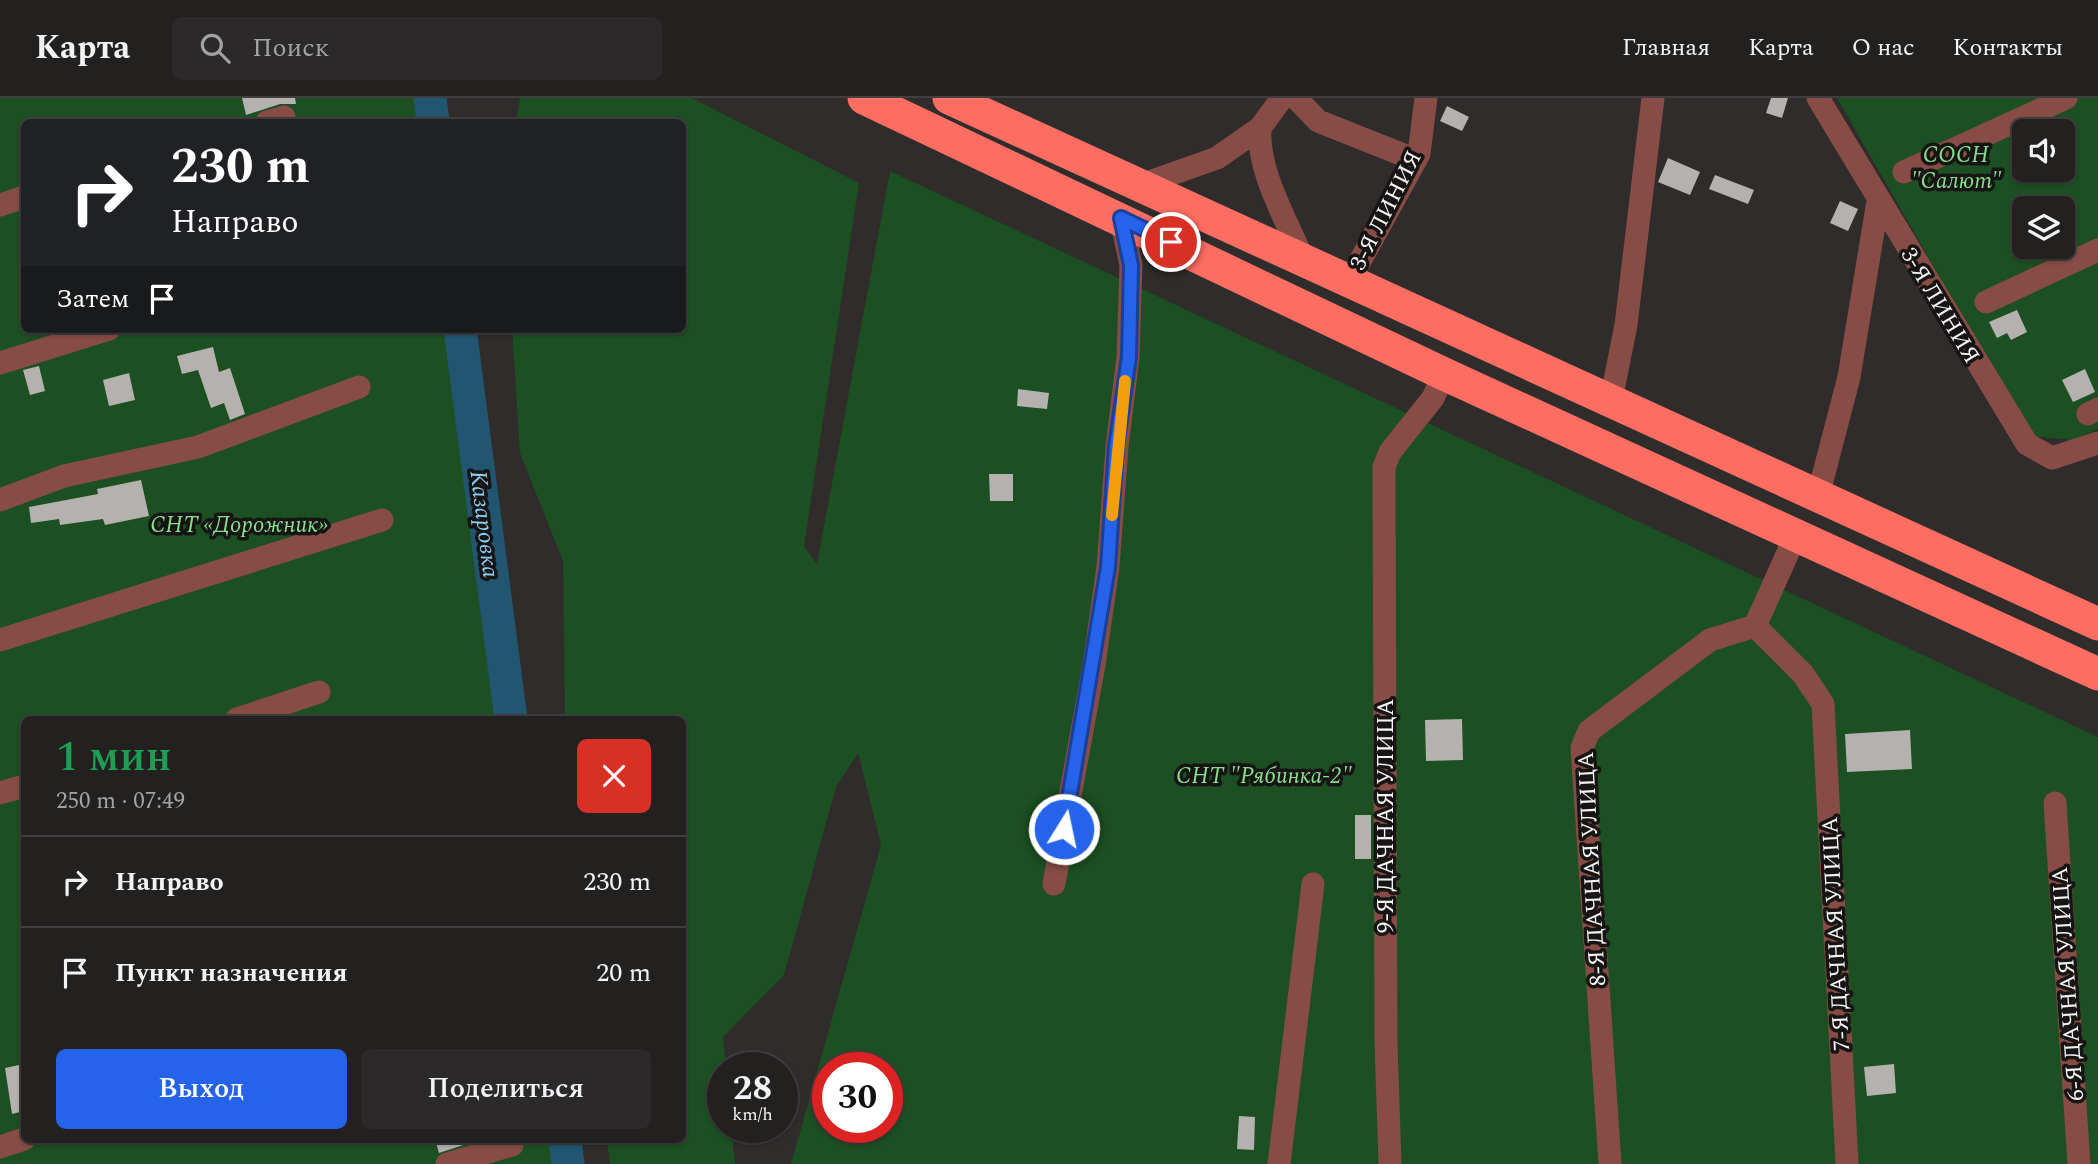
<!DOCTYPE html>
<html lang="ru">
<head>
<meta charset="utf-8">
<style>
  :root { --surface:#232120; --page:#2b2929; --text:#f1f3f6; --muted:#a3a3a5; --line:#403e3e; --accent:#2563eb }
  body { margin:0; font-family:Spectral,serif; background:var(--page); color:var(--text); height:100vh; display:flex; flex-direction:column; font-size:26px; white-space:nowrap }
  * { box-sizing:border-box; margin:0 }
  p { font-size:23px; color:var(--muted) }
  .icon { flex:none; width:38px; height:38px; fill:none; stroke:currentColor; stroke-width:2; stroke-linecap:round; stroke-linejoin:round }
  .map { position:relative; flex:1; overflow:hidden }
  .details { position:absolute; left:21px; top:618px; width:665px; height:427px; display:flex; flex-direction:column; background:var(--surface); border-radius:10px; box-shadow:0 2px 5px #0004,0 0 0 2px var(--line) }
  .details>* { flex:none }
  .top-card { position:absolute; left:21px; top:21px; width:665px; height:214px; border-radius:10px; box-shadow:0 2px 5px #0004,0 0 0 2px var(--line); background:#202124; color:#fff; overflow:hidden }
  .tools { position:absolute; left:2012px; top:21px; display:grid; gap:14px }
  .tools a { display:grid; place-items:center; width:63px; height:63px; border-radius:10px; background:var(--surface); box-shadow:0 2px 5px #0004,0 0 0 2px var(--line); font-size:35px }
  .speed { position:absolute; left:707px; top:954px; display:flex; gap:14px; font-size:35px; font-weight:700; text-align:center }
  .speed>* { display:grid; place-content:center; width:91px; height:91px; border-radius:50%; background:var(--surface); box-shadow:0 2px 5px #0004,0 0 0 2px var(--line); line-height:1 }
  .speed small { font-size:18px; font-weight:400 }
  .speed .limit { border:10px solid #d22; background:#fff; color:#111 }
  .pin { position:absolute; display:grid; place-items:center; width:60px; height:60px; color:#fff; margin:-30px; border:4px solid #fff; border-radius:50%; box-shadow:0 2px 7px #0007 }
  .me { position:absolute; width:77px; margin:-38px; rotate:10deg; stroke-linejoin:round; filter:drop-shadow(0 0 5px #0008) }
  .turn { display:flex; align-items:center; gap:24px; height:147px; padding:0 35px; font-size:32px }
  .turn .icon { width:91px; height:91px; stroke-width:2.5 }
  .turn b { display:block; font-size:49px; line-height:60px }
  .then { display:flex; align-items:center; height:66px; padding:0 35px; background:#0003; gap:14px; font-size:26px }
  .round { display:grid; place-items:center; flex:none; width:74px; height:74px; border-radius:10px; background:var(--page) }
  .summary { display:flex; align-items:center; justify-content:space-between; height:119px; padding:0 35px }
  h1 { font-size:42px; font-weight:600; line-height:52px; color:#1e9e55 }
  .button { display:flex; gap:14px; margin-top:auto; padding:14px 35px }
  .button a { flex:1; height:80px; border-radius:10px; background:var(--accent); color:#fff; font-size:28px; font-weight:600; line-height:80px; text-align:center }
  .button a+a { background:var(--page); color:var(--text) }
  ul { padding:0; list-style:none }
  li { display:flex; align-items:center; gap:21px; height:91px; padding:0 35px; border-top:2px solid var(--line) }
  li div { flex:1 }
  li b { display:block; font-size:26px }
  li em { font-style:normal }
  header { display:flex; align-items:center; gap:42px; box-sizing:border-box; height:98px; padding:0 35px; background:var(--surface); border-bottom:2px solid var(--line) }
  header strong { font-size:33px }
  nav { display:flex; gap:38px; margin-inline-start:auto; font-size:24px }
  .search { width:490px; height:63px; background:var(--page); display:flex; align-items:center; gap:18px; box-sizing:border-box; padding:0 24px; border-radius:10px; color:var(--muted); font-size:26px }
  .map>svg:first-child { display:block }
  .green { fill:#1c4f21; fill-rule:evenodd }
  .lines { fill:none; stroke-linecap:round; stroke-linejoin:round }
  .river { stroke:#215570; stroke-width:33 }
  .building { fill:#b4b1af }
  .minor { stroke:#864c45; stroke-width:23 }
  .highway { stroke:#fd6d61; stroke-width:33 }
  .route-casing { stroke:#184099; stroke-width:18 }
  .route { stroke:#2563eb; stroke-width:12 }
  .slow { stroke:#f59e0b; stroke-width:12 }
  .labels { text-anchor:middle; stroke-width:7; stroke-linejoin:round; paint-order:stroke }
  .park-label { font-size:23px; font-style:italic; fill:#85df89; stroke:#161514 }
  .street-label { font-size:23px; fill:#f5f3f3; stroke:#161514 }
  .water-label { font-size:24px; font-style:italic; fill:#89cdf5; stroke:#161514 }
</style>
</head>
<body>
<header>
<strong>Карта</strong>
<div class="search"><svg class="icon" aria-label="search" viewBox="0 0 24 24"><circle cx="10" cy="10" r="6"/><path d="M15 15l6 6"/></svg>Поиск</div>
<nav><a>Главная</a><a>Карта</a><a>О нас</a><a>Контакты</a></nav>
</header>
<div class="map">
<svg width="2098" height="1066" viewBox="0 0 2098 1066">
  <rect width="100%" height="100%" fill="#2f2c2b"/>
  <path class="green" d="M0,0H422L425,24H24V231H452L504,621H24V1041H509L432,1066H0Z
    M520,0H692L859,85L804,448L817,466L890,73L2098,639V1066H791L881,747L858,655L836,689L784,877L723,939L726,969L723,970V1029H731L735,1066H610L607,1041H682V621H565L563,463L520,355L512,231H682V24H516ZM828,970H887V1029H828Z
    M1837,0H2098V331L2073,342L2031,338ZM2025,33H2063V72H2025ZM2025,110H2063V149H2025Z
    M539,1041H559L562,1066H463Z"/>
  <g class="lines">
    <path class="river" d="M430,0L433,24
      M460,231L511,621
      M565,1041L568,1066"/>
  </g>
  <path class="building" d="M242,0H295L296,6H280L246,17Z
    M1771,0H1788L1782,20L1766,15Z
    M1447,8L1469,19L1462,33L1440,23Z
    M1668,60L1700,74L1690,97L1658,84Z
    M1715,77L1754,92L1748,106L1709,91Z
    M1840,103L1858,111L1848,133L1830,125Z
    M2017,212L2027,234L2011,242L2007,235L1997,240L1989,224Z
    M213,249L219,274L230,270L245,316L230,322L224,305L211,310L198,272L182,276L177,258Z
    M39,268L45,293L30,297L23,272Z
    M2085,271L2095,294L2073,304L2062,282Z
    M129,275L135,302L109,308L103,282Z
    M1018,291L1049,295L1047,311L1017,308Z
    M989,376H1013V403H990Z
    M141,382L149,418L105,427L103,421L60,427L59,421L31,425L29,409L98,396L97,391Z
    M1462,621L1463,662L1426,663L1425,622Z
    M1910,632L1912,671L1847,674L1845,636Z
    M1355,717H1371V761H1355Z
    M1894,966L1896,995L1867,998L1864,969Z
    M19,967L20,974L24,973V1013L12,1016L5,970Z
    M1239,1018L1255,1019L1254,1052L1237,1051Z
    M435,1041H482L439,1055Z"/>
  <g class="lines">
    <path class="minor" d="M1296,0L1318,23L1416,62
      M1818,0L2027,346L2052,360L2098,345
      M267,24L284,19
      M1260,30C1257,74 1287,122 1303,162
      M1904,74L2066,0
      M1138,88L1217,60L1260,30L1282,0
      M0,107L24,99
      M1349,183L1419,56L1426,0
      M1986,204L2098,152
      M0,265L109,231
      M1611,302L1626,227L1653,0
      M2088,316L2098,311
      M1818,398L1849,279L1878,103
      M0,402L64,378L198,349L359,289
      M1755,528L1803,576L1823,606L1847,1066
      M1755,528L1795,439
      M0,542L382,422
      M237,621L319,594
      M0,695L24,688
      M2055,705L2079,1066
      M1054,786L1094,567L1108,469L1117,349L1128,259L1131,167L1121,120
      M0,1049L24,1041
      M447,1066L512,1047
      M1279,1066L1313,786
      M1390,1066L1386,945L1384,369L1390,354L1433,300L1444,276
      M1610,1066L1582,650L1589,633L1710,542L1755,528"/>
    <path class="highway" d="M864,0L1444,276L2098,576
      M949,0L2098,526"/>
  </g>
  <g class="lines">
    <defs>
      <path id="route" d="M1064,731L1108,469L1116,349L1129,259L1131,167L1121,120L1171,144"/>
    </defs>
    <use href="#route" class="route-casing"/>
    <use href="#route" class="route"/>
    <path class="slow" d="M1112,417L1125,283"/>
  </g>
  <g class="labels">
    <g class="park-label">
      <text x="1956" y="64">СОСН<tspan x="1956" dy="26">"Салют"</tspan></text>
      <text x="239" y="434">СНТ «Дорожник»</text>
      <text x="1264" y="685">СНТ "Рябинка-2"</text>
    </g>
    <g class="street-label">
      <text transform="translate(1385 112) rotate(-63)" y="8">3-Я ЛИНИЯ</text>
      <text transform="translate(1941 207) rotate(59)" y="8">3-Я ЛИНИЯ</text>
      <text transform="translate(1385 718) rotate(-90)" y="8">9-Я ДАЧНАЯ УЛИЦА</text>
      <text transform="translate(1591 771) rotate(-93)" y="8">8-Я ДАЧНАЯ УЛИЦА</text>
      <text transform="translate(1835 836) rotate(-93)" y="8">7-Я ДАЧНАЯ УЛИЦА</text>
      <text transform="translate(2067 886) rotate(-94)" y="8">6-Я ДАЧНАЯ УЛИЦА</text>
    </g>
    <g class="water-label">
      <text transform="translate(485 426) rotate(83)" y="8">Казаровка</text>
    </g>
  </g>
</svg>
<div class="tools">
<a><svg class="icon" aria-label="sound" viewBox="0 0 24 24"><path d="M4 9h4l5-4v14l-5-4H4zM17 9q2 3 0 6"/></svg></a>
<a><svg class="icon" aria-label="layers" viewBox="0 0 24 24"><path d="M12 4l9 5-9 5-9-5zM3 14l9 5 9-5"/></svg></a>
</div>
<div class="speed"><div>28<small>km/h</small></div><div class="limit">30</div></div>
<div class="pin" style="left:1171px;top:144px;background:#d93025"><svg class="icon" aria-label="arrive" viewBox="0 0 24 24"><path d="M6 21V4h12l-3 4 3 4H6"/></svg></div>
<svg class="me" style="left:1064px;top:731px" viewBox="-20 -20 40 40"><circle r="17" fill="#2563eb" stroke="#fff" stroke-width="3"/><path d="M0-11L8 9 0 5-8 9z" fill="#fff"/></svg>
<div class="top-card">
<div class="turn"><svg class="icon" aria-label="right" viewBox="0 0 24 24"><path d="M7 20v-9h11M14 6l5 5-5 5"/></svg><div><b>230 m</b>Направо</div></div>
<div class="then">Затем<svg class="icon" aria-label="arrive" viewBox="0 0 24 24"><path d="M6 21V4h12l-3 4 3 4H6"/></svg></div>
</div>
<section class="details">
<div class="summary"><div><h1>1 мин</h1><p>250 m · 07:49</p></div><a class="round" style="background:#d93025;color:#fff"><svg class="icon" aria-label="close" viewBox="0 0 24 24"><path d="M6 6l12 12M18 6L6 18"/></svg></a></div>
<ul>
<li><svg class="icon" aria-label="right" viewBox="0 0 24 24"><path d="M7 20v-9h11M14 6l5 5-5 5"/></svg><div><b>Направо</b></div><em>230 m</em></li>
<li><svg class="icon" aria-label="arrive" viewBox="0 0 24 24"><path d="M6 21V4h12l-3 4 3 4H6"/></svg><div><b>Пункт назначения</b></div><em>20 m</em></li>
</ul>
<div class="button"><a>Выход</a><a>Поделиться</a></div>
</section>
</div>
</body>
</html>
